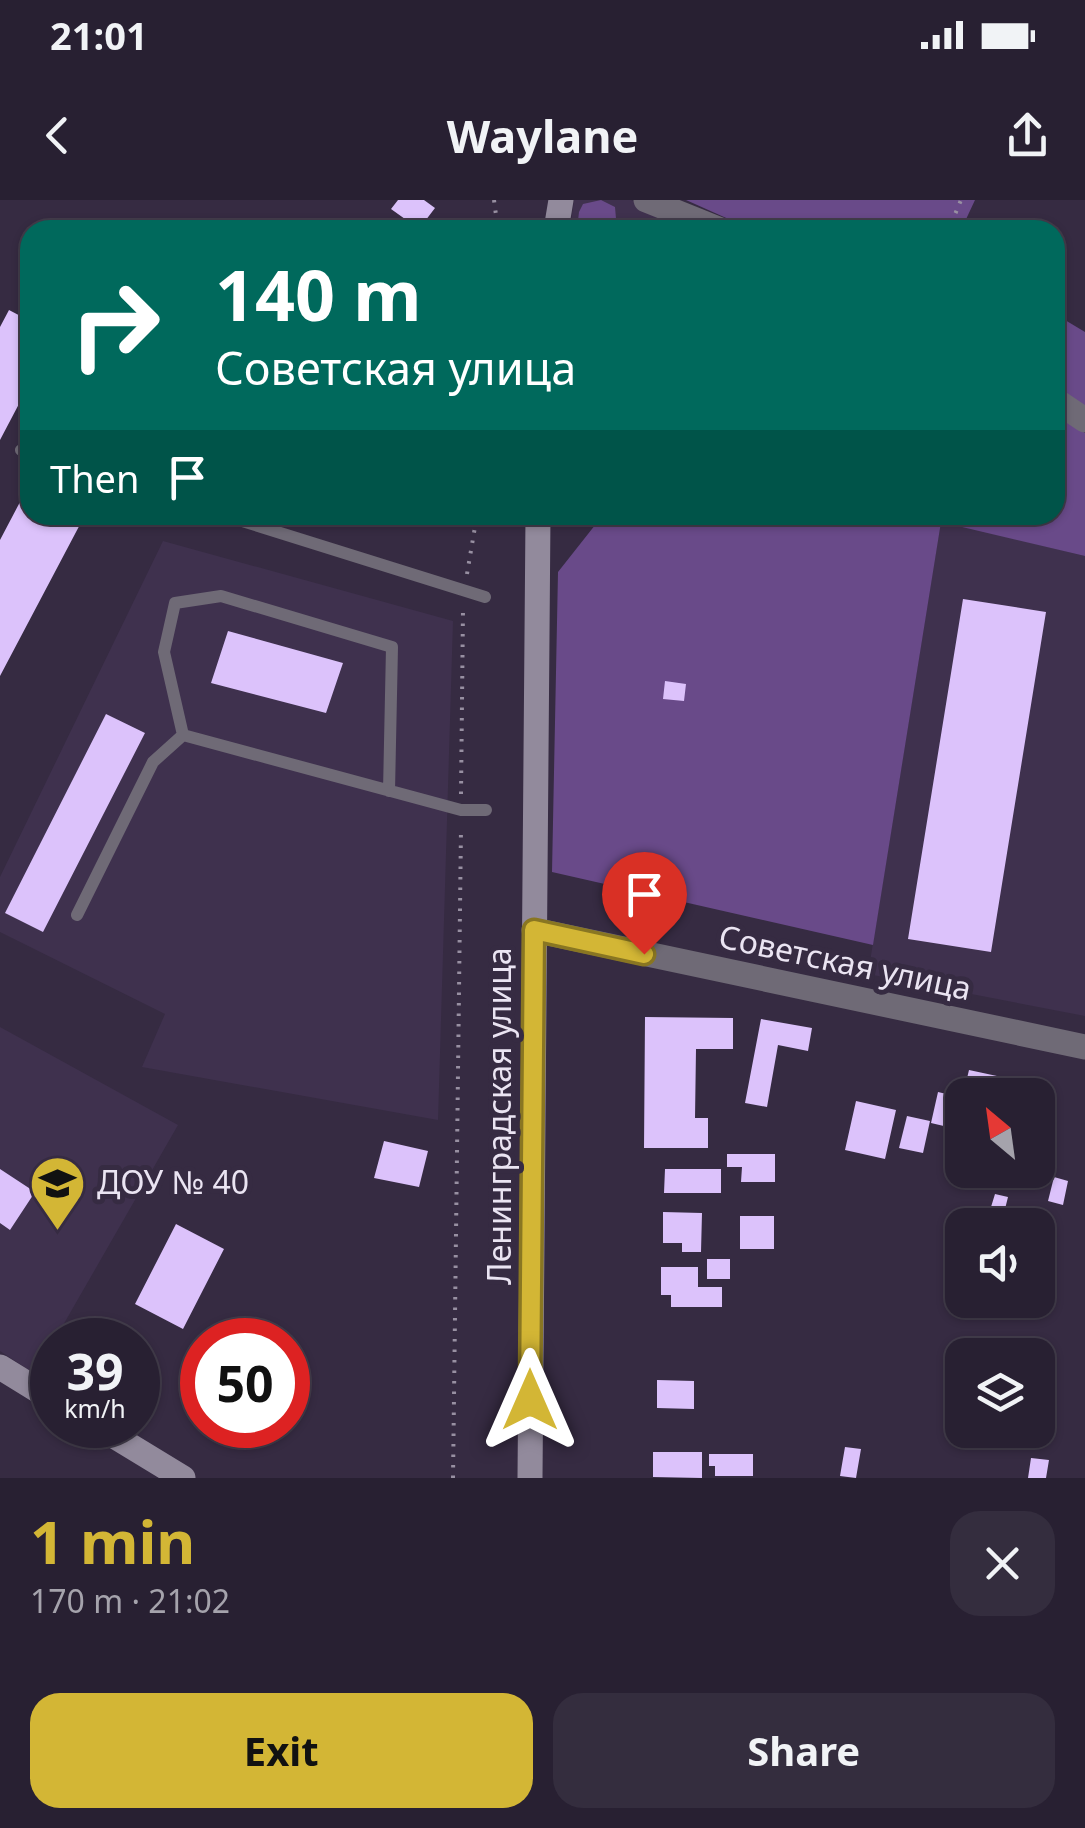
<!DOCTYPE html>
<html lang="en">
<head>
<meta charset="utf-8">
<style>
  :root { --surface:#282032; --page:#342d3e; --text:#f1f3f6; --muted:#a5a3ac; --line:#443e4d; --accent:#d3b635 }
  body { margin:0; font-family:"Noto Sans",sans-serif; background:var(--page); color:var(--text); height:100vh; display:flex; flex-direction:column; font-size:38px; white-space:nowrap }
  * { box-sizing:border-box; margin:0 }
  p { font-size:32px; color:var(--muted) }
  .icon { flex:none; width:55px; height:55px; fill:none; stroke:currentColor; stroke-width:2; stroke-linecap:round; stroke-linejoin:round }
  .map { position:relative; height:1278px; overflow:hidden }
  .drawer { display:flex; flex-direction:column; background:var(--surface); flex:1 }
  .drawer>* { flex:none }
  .top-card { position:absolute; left:20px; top:20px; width:1045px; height:305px; border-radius:30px; box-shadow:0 2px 8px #0004,0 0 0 2px var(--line); background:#00695c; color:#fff; overflow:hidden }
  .needle { width:65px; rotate:331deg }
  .fabs { position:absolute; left:945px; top:878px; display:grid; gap:20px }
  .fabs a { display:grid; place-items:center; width:110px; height:110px; border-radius:20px; background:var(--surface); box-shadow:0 2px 8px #0004,0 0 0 2px var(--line); font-size:50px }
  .speed { position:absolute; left:30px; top:1118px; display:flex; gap:20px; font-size:50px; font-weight:700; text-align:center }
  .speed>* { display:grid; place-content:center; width:130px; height:130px; border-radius:50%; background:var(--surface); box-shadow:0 2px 8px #0004,0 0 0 2px var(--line); line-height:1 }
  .speed small { font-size:25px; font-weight:400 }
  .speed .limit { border:15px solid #d22; background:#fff; color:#111 }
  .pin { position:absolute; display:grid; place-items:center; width:85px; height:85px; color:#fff; margin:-102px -42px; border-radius:50% 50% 50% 0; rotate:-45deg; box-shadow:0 0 10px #0007 }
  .pin .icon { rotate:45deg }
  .me { position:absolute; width:110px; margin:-55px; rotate:0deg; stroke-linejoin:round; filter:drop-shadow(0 0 8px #0008) }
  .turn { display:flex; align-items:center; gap:35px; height:210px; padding:0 30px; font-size:45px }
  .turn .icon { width:130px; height:130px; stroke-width:2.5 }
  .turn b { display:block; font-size:70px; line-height:85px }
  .then { display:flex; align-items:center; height:95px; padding:0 30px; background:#0003; gap:20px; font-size:38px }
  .round { display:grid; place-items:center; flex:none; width:105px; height:105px; border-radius:30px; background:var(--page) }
  .summary { display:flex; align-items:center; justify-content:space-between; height:170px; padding:0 30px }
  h1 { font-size:60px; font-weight:700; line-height:75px; color:var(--accent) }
  .cta { display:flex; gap:20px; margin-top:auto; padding:20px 30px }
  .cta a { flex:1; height:115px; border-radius:30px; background:var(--accent); color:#111; font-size:40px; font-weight:700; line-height:115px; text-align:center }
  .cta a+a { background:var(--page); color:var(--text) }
  .status { display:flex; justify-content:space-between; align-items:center; height:70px; padding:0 50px; background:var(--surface); direction:ltr }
  .status svg { height:28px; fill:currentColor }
  header { display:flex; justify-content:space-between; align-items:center; height:130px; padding:0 30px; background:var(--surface); font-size:45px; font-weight:700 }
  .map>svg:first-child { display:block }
  .built { fill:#3f314e }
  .green { fill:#694a89 }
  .building { fill:#dcc2fb }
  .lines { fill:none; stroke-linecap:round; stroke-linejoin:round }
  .path { stroke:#9890a2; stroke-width:4; stroke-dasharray:2.5 8; stroke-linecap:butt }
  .lane { stroke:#6f6a76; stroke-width:12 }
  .street { stroke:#6f6a76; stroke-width:25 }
  .secondary { stroke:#928a9c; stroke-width:25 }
  .route-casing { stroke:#897622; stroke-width:25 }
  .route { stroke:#d3b635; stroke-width:18 }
  .labels { text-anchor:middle; stroke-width:10; stroke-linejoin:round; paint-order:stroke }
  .street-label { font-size:32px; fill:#eae4f2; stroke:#362b42 }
  .poi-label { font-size:32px; fill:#eae4f2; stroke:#362b42; text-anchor:start }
</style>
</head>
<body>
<div class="status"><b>21:01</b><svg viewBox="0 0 49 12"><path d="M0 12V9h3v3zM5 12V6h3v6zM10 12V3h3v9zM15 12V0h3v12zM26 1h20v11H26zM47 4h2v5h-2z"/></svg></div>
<header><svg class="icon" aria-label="back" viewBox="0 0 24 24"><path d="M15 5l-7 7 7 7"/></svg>Waylane<svg class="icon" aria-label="share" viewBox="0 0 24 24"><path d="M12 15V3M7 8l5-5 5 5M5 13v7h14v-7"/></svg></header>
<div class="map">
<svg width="1085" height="1278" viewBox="0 0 1085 1278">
  <rect width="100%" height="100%" fill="#362b42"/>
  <path class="built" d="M574,0H631L705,30H570Z
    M941,321L1085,356V816L868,774Z
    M163,341L453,421L438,920L142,867L165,814L0,732V677Z
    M0,827L178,925L35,1174L0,1151Z"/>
  <path class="green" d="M601,0L615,7L617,30H577L579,12L583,4Z
    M686,0H975L961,30H753Z
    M1055,114L1085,132V207L1055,187Z
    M1055,212L1085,233V356L941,322L873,745L552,672L558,372L603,315H1055Z"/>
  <path class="building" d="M398,0H424L435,8L419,29L391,9Z
    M9,110L30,121V183L0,240V127Z
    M30,283V315H85L0,476V340Z
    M963,399L1046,412L991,752L908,739Z
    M228,431L343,463L326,513L211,483Z
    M665,481L686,484L684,501L663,499Z
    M106,514L145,533L43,732L5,713Z
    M645,817L733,818V849H696L695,918H708V948H644Z
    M761,819L812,828L808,851L778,845L767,907L745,903Z
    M969,870L997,876L993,895H963Z
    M1030,891L1048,895L1039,934L1038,895H1029Z
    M938,892L955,896L948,927L931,923Z
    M856,901L896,910L885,959L845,950Z
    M907,916L930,921L923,953L899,948Z
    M959,923L962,924V956L952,954Z
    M384,941L428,951L419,987L374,978Z
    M727,954H775V982H741L742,967H727Z
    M0,969L35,992L10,1030L0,1023Z
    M665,969H721V993H664Z
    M1054,977L1068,981L1063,1005L1048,1001Z
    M995,994L1008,997L1001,1025H980L984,1006L991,1007Z
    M663,1012L702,1013L701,1052H682V1043H663Z
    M740,1016H774V1049H740Z
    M176,1024L224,1049L183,1129L135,1104Z
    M707,1059H730V1079H707Z
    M661,1067H698V1087H722V1107H671V1095H661Z
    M657,1180L694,1181V1209L657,1208Z
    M845,1247L861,1249L856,1278L840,1276Z
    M653,1252H702V1278L653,1277Z
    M709,1254H753V1276H715V1266H709Z
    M1031,1258L1049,1260L1046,1278H1028Z"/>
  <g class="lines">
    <path class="path" d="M494,0L498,30
      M944,30L951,24L961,0
      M467,374L477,315
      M461,594L463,409
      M453,1278L461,628"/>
    <path class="lane" d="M21,250L30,253
      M223,315L485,397
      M183,535L164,452L175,403L221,396L392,447L389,591
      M77,715L153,562L183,535L461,610H486"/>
    <path class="street" d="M646,0L721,30
      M1055,200L1085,220
      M534,730L1085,847"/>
    <path class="secondary" d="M556,30L561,0
      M0,1167L52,1199
      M96,1225L183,1278
      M530,1278L538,315"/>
  </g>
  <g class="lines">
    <defs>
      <path id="route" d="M530,1200L534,730L644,754"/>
    </defs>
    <use href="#route" class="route-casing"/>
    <use href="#route" class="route"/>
  </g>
  <defs>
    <symbol id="school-pin" viewBox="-11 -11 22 30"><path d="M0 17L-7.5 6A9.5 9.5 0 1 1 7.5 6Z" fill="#d3b635" stroke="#362b42"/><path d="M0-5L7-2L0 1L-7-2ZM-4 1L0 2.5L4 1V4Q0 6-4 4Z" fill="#111"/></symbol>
  </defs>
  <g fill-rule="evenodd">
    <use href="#school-pin" x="26" y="952" width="63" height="86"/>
  </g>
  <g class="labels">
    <g class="street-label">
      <text transform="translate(845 763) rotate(12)" y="11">Советская улица</text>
      <text transform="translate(500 916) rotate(-90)" y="11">Ленинградская улица</text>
    </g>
    <g class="poi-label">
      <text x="97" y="994">ДОУ № 40</text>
    </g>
  </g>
</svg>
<div class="fabs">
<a><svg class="needle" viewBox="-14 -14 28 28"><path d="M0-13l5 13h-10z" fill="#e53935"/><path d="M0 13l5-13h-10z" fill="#a5a3ac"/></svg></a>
<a><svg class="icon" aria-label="sound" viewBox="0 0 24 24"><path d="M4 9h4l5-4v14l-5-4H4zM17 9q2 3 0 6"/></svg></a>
<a><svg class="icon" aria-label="layers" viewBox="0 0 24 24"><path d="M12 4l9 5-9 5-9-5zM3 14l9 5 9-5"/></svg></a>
</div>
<div class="speed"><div>39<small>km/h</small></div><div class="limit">50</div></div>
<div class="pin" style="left:644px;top:754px;background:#d93025"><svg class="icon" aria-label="arrive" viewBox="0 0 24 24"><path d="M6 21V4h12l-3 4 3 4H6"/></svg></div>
<svg class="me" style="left:530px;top:1200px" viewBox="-20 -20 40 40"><path d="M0-17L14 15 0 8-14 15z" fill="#d3b635" stroke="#fff" stroke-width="4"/></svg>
<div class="top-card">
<div class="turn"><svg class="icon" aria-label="right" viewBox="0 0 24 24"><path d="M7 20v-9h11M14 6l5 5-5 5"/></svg><div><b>140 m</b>Советская улица</div></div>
<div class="then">Then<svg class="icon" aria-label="arrive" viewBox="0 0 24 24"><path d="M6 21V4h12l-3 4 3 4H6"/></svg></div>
</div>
</div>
<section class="drawer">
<div class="summary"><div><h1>1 min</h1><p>170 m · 21:02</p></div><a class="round"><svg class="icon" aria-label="close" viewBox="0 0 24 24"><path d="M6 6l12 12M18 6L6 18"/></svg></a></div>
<div class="cta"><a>Exit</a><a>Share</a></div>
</section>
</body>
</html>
